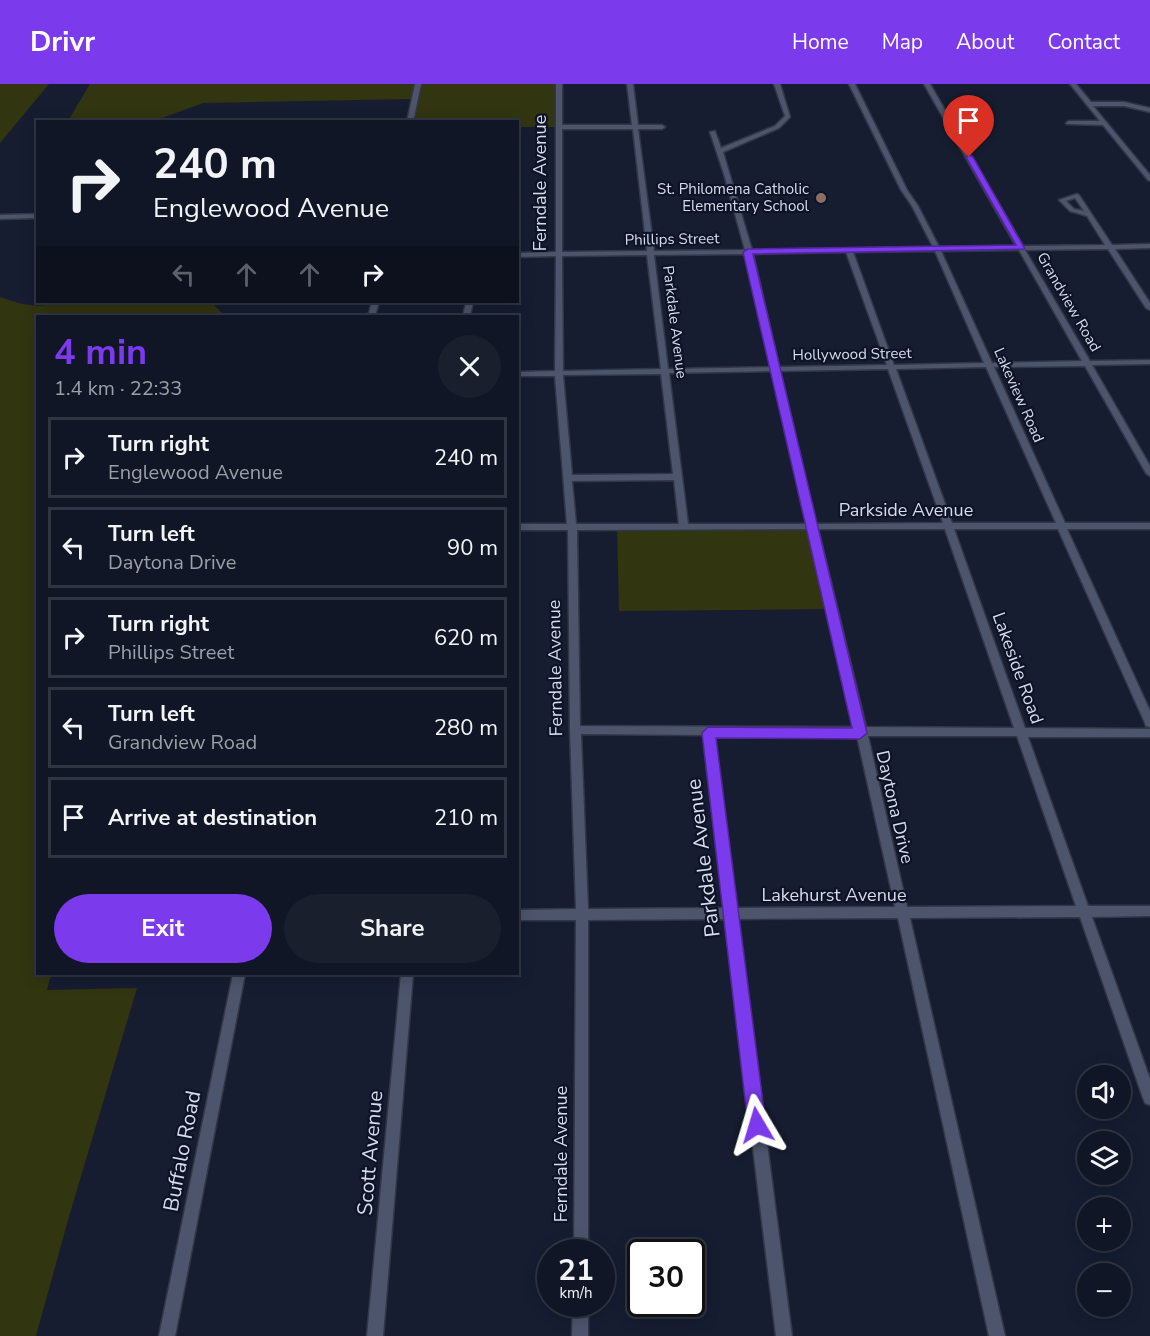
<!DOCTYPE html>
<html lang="en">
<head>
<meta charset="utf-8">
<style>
  :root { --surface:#101625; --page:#191f2d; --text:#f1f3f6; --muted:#9c9fa7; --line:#303542; --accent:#7c3aed }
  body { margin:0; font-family:"Nunito Sans",sans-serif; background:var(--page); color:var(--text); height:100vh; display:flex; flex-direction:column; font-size:22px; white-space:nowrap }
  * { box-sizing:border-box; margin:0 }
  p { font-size:20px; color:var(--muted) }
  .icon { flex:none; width:33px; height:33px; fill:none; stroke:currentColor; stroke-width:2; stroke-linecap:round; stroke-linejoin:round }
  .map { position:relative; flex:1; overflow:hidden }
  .details { position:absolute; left:36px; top:231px; width:483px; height:660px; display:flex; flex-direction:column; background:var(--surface); border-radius:0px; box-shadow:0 3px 15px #0003,0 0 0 2px var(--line) }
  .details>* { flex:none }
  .hud { position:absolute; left:36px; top:36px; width:483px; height:183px; border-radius:0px; box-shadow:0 3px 15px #0003,0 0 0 2px var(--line); background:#101625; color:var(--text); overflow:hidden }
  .buttons { position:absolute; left:1077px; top:981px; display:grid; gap:12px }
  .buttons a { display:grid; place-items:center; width:54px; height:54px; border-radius:50%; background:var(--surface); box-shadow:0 3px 15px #0003,0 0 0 2px var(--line); font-size:30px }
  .speed { position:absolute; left:537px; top:1155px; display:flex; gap:12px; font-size:30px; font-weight:700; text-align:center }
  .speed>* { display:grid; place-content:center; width:78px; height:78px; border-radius:50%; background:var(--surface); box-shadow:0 3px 15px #0003,0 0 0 2px var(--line); line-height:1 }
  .speed small { font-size:15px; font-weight:400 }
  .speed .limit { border:3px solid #111; border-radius:9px; background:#fff; color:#111 }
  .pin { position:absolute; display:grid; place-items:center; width:51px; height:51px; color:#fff; margin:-62px -26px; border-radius:50% 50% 50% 0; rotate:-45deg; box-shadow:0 0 6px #0007 }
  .pin .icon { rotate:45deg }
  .me { position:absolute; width:66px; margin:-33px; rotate:353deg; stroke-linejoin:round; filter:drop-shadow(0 0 4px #0008) }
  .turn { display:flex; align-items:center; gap:21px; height:126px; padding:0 18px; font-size:27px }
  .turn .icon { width:78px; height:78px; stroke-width:2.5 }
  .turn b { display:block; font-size:42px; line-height:51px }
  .lanes { display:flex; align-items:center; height:57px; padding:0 18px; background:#0003; justify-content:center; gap:30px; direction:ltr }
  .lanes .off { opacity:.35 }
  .round { display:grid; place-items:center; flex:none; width:63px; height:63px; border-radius:32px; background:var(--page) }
  .head { display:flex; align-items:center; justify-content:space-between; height:102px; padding:0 18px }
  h1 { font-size:36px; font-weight:700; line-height:45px; color:var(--accent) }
  .primary-button { display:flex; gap:12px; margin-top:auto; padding:12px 18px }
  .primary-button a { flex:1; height:69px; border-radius:36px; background:var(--accent); color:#fff; font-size:24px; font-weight:700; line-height:69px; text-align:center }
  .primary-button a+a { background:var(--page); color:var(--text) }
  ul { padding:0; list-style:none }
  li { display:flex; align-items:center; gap:18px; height:81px; margin:0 12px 9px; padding:0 6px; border:3px solid var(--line); border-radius:0px }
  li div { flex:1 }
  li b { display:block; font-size:22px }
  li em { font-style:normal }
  header { display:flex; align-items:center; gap:36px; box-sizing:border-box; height:84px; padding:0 30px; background:var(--accent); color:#fff }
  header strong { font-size:28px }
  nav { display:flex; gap:33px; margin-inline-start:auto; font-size:21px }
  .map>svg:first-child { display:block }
  .green { fill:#313510 }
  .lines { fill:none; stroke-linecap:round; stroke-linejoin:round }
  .minor-casing { stroke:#323646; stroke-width:3 }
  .minor { fill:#4c556c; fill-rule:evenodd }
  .route { fill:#7c3aed; stroke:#51269a; stroke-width:1.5 }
  .education-dot { fill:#8d6e63; stroke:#0d1427; stroke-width:2 }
  .labels { text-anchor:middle; stroke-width:4.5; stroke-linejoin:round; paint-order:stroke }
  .far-poi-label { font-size:15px; fill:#d7dcea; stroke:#0d1427; text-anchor:end }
  .far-street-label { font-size:15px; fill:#d7dcea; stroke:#0d1427 }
  .street-label { font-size:18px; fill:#d7dcea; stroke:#0d1427 }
  .near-street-label { font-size:21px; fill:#d7dcea; stroke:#0d1427 }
</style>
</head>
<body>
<header>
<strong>Drivr</strong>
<nav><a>Home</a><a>Map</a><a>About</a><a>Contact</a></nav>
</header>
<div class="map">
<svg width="1150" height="1252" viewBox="0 0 1150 1252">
  <rect width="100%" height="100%" fill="#161d31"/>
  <path class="green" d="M0,0H49L0,59Z
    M90,0H414L411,15L203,19L154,37H68Z
    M418,0H559V43H518V38H410Z
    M0,213C16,219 39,226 55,218H211L225,232H38V890H51L47,906L137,904L68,1136L36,1252H0Z
    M617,442L813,444L832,525L619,527Z"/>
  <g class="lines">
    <defs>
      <path id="minor" d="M415,0H421L413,38H407Z
        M556,0H562V41H632L627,0H633L638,41H662L665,43L662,45H638L654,167L745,166L724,90L710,48L715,47L721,64L775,42L785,32L774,0H780L790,33L779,44L723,68L752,166L933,163L912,122L901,106L849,0H855L907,106L918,122L939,163L1016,162L924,0H930L1023,162L1105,161L1087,132L1070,127L1059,116L1077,110L1079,111L1112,161L1150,160V164L1115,165L1150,219V226L1146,224L1108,165L1025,166L1090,277L1150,276V280L1092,281L1150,382V392L1146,389L1085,282L994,283L1065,439H1150V445H1067L1150,627V643L1146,642L1145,639L1058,445H954L1025,644L1150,645V653H1028L1088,822H1150V832L1092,833L1150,995V1021L1145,1019L1143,1014L1080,833L910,834L1005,1252H989L898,834L738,835L792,1252H776L725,835L588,836V1168H574L576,836H518V826L576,825L570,646L568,446H518V440H567L555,292H518V288L555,287L556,172L518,173V169L556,168ZM562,45H633L647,167L562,168ZM1075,114L1084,127L1074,125L1066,117ZM1019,166L1082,277L992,279L941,167ZM935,167L984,279L894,281L853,168ZM846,168L887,281L779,283L753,170ZM746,170L772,283L668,285L654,171ZM647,171L661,285L563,287L562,172ZM986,283L1056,439H952L896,285ZM888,285L943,439L816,440L780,287ZM773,287L807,440H688L669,289ZM661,290L673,390L572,391L563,291ZM674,396L679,440H576L572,397ZM809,445L855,643L580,642L577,446ZM818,445H945L1014,644L866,643ZM581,650L703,651L724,824L588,825ZM714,651L857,652L895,823L736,824ZM868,652H1017L1076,822L907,823Z
        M1070,0H1076L1091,18H1124L1150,24V28L1124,22H1093L1150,91V97L1148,96L1103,41L1067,40L1066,39L1069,37H1100Z
        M38,130V134L0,135V131Z
        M372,218H379L375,232H368Z
        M466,218H473L470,232H463Z
        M233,890H245L175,1252H159Z
        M401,890H413L383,1252H367Z
        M573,1220H588V1252H572Z"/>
    </defs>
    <use href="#minor" class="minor-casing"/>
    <use href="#minor" class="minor"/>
  </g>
  <path class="route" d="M969,71L973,73L1025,165L753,170L867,649L860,655L716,654L766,1041L764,1047L757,1050L751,1047L748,1041L702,649L708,643L852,644L743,168L748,165L1016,161L966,73Z"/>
  <circle class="education-dot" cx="821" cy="114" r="6"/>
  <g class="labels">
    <g class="far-poi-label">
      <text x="809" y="110">St. Philomena Catholic<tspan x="809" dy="17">Elementary School</tspan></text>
    </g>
    <g class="far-street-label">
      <text transform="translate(672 155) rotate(-1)" y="5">Phillips Street</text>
      <text transform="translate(1069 218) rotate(60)" y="5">Grandview Road</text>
      <text transform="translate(675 238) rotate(83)" y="5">Parkdale Avenue</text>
      <text transform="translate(852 270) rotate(-1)" y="5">Hollywood Street</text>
      <text transform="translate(1019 311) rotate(66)" y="5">Lakeview Road</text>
    </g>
    <g class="street-label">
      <text transform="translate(540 99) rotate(-90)" y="6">Ferndale Avenue</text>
      <text x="906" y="432">Parkside Avenue</text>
      <text transform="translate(555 584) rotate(-91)" y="6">Ferndale Avenue</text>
      <text transform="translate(1018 584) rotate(70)" y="6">Lakeside Road</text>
      <text transform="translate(895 723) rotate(77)" y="6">Daytona Drive</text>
      <text x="834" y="817">Lakehurst Avenue</text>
      <text transform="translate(561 1070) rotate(-90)" y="6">Ferndale Avenue</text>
    </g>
    <g class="near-street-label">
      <text transform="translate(703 774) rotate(-97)" y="7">Parkdale Avenue</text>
      <text transform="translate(182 1067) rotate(-79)" y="7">Buffalo Road</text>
      <text transform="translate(370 1069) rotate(-85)" y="7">Scott Avenue</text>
    </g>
  </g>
</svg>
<div class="buttons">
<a><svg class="icon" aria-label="sound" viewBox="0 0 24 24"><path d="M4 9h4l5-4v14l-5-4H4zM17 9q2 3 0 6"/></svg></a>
<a><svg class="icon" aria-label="layers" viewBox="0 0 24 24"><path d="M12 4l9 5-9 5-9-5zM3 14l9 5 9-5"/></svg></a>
<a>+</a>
<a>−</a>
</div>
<div class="speed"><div>21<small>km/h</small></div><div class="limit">30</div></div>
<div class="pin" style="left:969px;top:73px;background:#d93025"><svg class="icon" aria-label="arrive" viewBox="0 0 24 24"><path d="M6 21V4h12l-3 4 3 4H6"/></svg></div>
<svg class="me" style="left:757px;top:1041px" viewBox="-20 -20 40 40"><path d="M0-17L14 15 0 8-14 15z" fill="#7c3aed" stroke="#fff" stroke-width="4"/></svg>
<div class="hud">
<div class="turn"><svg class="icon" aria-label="right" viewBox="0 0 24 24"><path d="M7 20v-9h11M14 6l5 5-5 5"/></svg><div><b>240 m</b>Englewood Avenue</div></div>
<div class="lanes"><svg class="icon off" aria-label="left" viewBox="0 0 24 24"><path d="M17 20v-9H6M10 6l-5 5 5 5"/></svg><svg class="icon off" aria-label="ahead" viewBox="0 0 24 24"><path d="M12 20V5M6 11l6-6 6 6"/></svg><svg class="icon off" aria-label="ahead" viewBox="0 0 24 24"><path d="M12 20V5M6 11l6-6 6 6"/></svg><svg class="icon" aria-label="right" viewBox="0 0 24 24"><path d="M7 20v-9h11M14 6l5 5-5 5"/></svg></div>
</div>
<section class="details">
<div class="head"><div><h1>4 min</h1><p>1.4 km · 22:33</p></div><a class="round"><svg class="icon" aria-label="close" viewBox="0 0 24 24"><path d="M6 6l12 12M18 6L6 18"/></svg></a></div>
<ul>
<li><svg class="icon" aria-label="right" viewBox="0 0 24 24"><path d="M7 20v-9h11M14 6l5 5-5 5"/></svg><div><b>Turn right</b><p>Englewood Avenue</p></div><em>240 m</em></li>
<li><svg class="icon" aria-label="left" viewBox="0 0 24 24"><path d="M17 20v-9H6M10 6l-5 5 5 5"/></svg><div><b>Turn left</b><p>Daytona Drive</p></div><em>90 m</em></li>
<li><svg class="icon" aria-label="right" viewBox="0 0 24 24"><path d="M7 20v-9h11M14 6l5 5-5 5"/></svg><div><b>Turn right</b><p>Phillips Street</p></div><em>620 m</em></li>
<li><svg class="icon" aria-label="left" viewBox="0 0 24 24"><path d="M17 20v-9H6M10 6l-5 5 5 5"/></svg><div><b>Turn left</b><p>Grandview Road</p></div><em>280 m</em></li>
<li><svg class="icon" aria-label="arrive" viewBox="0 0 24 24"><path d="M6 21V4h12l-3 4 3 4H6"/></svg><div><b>Arrive at destination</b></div><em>210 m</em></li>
</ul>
<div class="primary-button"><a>Exit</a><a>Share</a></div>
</section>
</div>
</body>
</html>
